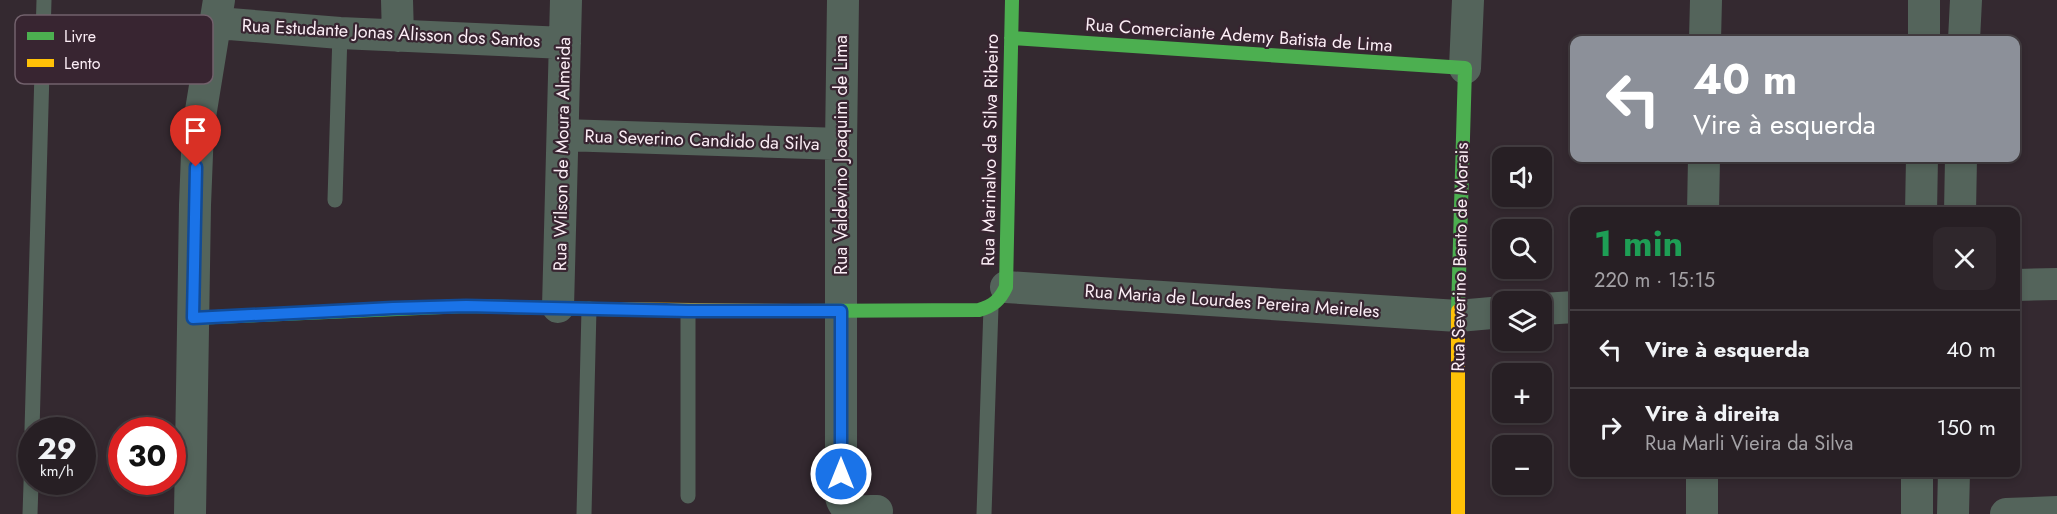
<!DOCTYPE html>
<html lang="pt">
<head>
<meta charset="utf-8">
<style>
  :root { --surface:#271f24; --page:#2f272c; --text:#f1f3f6; --muted:#a4a2a6; --line:#433d41 }
  body { margin:0; font-family:Jost,sans-serif; background:var(--page); color:var(--text); height:100vh; display:flex; flex-direction:column; font-size:22px; white-space:nowrap }
  * { box-sizing:border-box; margin:0 }
  p { font-size:20px; color:var(--muted) }
  .icon { flex:none; width:33px; height:33px; fill:none; stroke:currentColor; stroke-width:2; stroke-linecap:round; stroke-linejoin:round }
  .map { position:relative; flex:1; overflow:hidden }
  .drawer { position:absolute; left:1570px; top:207px; width:450px; height:270px; display:flex; flex-direction:column; background:var(--surface); border-radius:12px; box-shadow:0 3px 9px #0003,0 0 0 2px var(--line) }
  .drawer>* { flex:none }
  .banner { position:absolute; left:1570px; top:36px; width:450px; height:126px; border-radius:12px; box-shadow:0 3px 9px #0003,0 0 0 2px var(--line); background:#8c9099; color:#fff; overflow:hidden }
  .tools { position:absolute; left:1492px; top:147px; display:grid; gap:12px }
  .tools a { display:grid; place-items:center; width:60px; height:60px; border-radius:12px; background:var(--surface); box-shadow:0 3px 9px #0003,0 0 0 2px var(--line); font-size:30px }
  .speed { position:absolute; left:18px; top:417px; display:flex; gap:12px; font-size:30px; font-weight:700; text-align:center }
  .speed>* { display:grid; place-content:center; width:78px; height:78px; border-radius:50%; background:var(--surface); box-shadow:0 3px 9px #0003,0 0 0 2px var(--line); line-height:1 }
  .speed small { font-size:15px; font-weight:400 }
  .speed .limit { border:9px solid #d22; background:#fff; color:#111 }
  .pin { position:absolute; display:grid; place-items:center; width:51px; height:51px; color:#fff; margin:-62px -26px; border-radius:50% 50% 50% 0; rotate:-45deg; box-shadow:0 0 6px #0007 }
  .pin .icon { rotate:45deg }
  .me { position:absolute; width:66px; margin:-33px; rotate:0deg; stroke-linejoin:round; filter:drop-shadow(0 0 4px #0008) }
  .turn { display:flex; align-items:center; gap:21px; height:126px; padding:0 24px; font-size:27px }
  .turn .icon { width:78px; height:78px; stroke-width:2.5 }
  .turn b { display:block; font-size:42px; line-height:51px }
  .round { display:grid; place-items:center; flex:none; width:63px; height:63px; border-radius:12px; background:var(--page) }
  .head { display:flex; align-items:center; justify-content:space-between; height:102px; padding:0 24px }
  h1 { font-size:36px; font-weight:700; line-height:45px; color:#1e9e55 }
  ul { padding:0; list-style:none }
  li { display:flex; align-items:center; gap:18px; height:78px; padding:0 24px; border-top:2px solid var(--line) }
  li div { flex:1 }
  li b { display:block; font-size:22px }
  li em { font-style:normal }
  .map>svg:first-child { display:block }
  .lines { fill:none; stroke-linecap:round; stroke-linejoin:round }
  .lane { stroke:#54645b; stroke-width:15 }
  .street { stroke:#54645b; stroke-width:32 }
  .fast { stroke:#4caf50; stroke-width:14 }
  .slow { stroke:#ffc107; stroke-width:14 }
  .route-casing { stroke:#114b97; stroke-width:15 }
  .route { stroke:#1a73e8; stroke-width:10 }
  .labels { text-anchor:middle; stroke-width:4.5; stroke-linejoin:round; paint-order:stroke }
  .street-label { font-size:18px; fill:#fbedf5; stroke:#382531 }
  .key { fill:#382531; stroke:#72616c; stroke-width:1.5 }
  .key-label { font-size:16px; fill:#fbedf5 }
</style>
</head>
<body>
<div class="map">
<svg width="2057" height="514" viewBox="0 0 2057 514">
  <rect width="100%" height="100%" fill="#342930"/>
  <g class="lines">
    <path class="lane" d="M335,200L340,33
      M688,311V496
      M32,430L44,0
      M30,514L32,454
      M584,514L589,309
      M984,514L991,307"/>
    <path class="street" d="M397,0L398,36
      M843,0L841,144V497C845,514 862,511 877,511
      M217,23L340,33L565,43
      M1705,40L1706,0
      M1924,40V0
      M1964,40L1966,0
      M1465,68L1468,0
      M563,135L841,144
      M1703,212L1704,158
      M1921,212L1922,158
      M1960,212L1961,158
      M2016,285L2057,284
      M1006,287L1458,316L1503,312
      M558,307L566,0
      M1542,309L1575,307
      M190,514L195,205L198,129L219,0
      M1702,514V472
      M1917,514V472
      M1953,514L1954,472
      M2006,514L2057,512"/>
    <path class="fast" d="M1011,38L1465,68L1458,311
      M794,311L979,310C993,306 1000,300 1006,287L1012,0
      M193,318L466,306L597,309"/>
    <path class="slow" d="M597,309L794,311
      M1458,514V311"/>
  </g>
  <g class="lines">
    <defs>
      <path id="route" d="M196,167L193,318L393,308L466,306L688,311H841V474"/>
    </defs>
    <use href="#route" class="route-casing"/>
    <use href="#route" class="route"/>
  </g>
  <g class="labels">
    <g class="street-label">
      <text transform="translate(391 33) rotate(3)" y="6">Rua Estudante Jonas Alisson dos Santos</text>
      <text transform="translate(1239 35) rotate(4)" y="6">Rua Comerciante Ademy Batista de Lima</text>
      <text transform="translate(702 140) rotate(2)" y="6">Rua Severino Candido da Silva</text>
      <text transform="translate(990 150) rotate(-89)" y="6">Rua Marinalvo da Silva Ribeiro</text>
      <text transform="translate(562 154) rotate(-89)" y="6">Rua Wilson de Moura Almeida</text>
      <text transform="translate(841 155) rotate(-90)" y="6">Rua Valdevino Joaquim de Lima</text>
      <text transform="translate(1460 257) rotate(-89)" y="6">Rua Severino Bento de Morais</text>
      <text transform="translate(1232 301) rotate(4)" y="6">Rua Maria de Lourdes Pereira Meireles</text>
    </g>
  </g>
  <rect x="15" y="15" width="198" height="69" rx="9" class="key"/>
  <rect x="27" y="32" width="27" height="8" fill="#4caf50"/>
  <rect x="27" y="59" width="27" height="8" fill="#ffc107"/>
  <g class="key-label">
    <text x="64" y="42">Livre</text>
    <text x="64" y="69">Lento</text>
  </g>
</svg>
<div class="tools">
<a><svg class="icon" aria-label="sound" viewBox="0 0 24 24"><path d="M4 9h4l5-4v14l-5-4H4zM17 9q2 3 0 6"/></svg></a>
<a><svg class="icon" aria-label="search" viewBox="0 0 24 24"><circle cx="10" cy="10" r="6"/><path d="M15 15l6 6"/></svg></a>
<a><svg class="icon" aria-label="layers" viewBox="0 0 24 24"><path d="M12 4l9 5-9 5-9-5zM3 14l9 5 9-5"/></svg></a>
<a>+</a>
<a>−</a>
</div>
<div class="speed"><div>29<small>km/h</small></div><div class="limit">30</div></div>
<div class="pin" style="left:196px;top:167px;background:#d93025"><svg class="icon" aria-label="arrive" viewBox="0 0 24 24"><path d="M6 21V4h12l-3 4 3 4H6"/></svg></div>
<svg class="me" style="left:841px;top:474px" viewBox="-20 -20 40 40"><circle r="17" fill="#1a73e8" stroke="#fff" stroke-width="3"/><path d="M0-11L8 9 0 5-8 9z" fill="#fff"/></svg>
<div class="banner">
<div class="turn"><svg class="icon" aria-label="left" viewBox="0 0 24 24"><path d="M17 20v-9H6M10 6l-5 5 5 5"/></svg><div><b>40 m</b>Vire à esquerda</div></div>
</div>
<section class="drawer">
<div class="head"><div><h1>1 min</h1><p>220 m · 15:15</p></div><a class="round"><svg class="icon" aria-label="close" viewBox="0 0 24 24"><path d="M6 6l12 12M18 6L6 18"/></svg></a></div>
<ul>
<li><svg class="icon" aria-label="left" viewBox="0 0 24 24"><path d="M17 20v-9H6M10 6l-5 5 5 5"/></svg><div><b>Vire à esquerda</b></div><em>40 m</em></li>
<li><svg class="icon" aria-label="right" viewBox="0 0 24 24"><path d="M7 20v-9h11M14 6l5 5-5 5"/></svg><div><b>Vire à direita</b><p>Rua Marli Vieira da Silva</p></div><em>150 m</em></li>
</ul>
</section>
</div>
</body>
</html>
